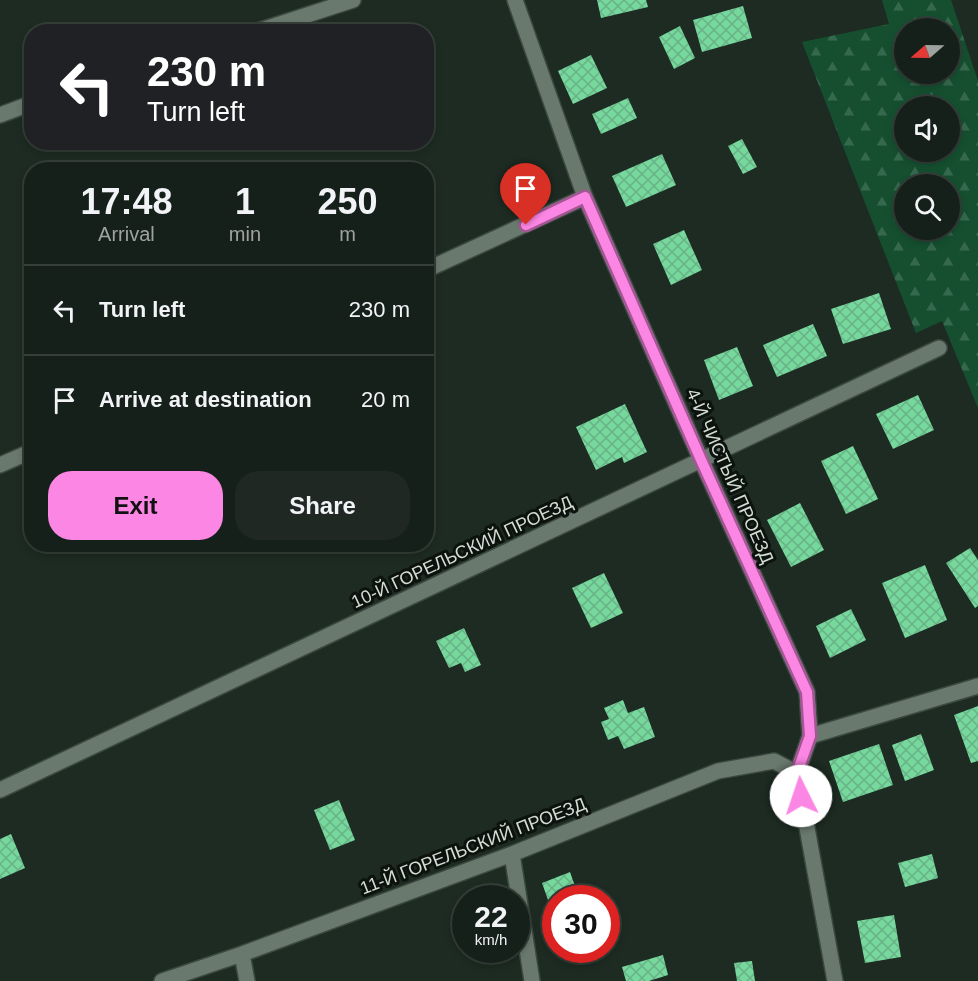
<!DOCTYPE html>
<html lang="en">
<head>
<meta charset="utf-8">
<style>
  :root { --surface:#16201a; --page:#1f2823; --text:#f1f3f6; --muted:#9ea3a2; --line:#353e39; --accent:#fc86e3 }
  body { margin:0; font-family:Helvetica,sans-serif; background:var(--page); color:var(--text); height:100vh; display:flex; flex-direction:column; font-size:22px; white-space:nowrap }
  * { box-sizing:border-box; margin:0 }
  p { font-size:20px; color:var(--muted) }
  .icon { flex:none; width:33px; height:33px; fill:none; stroke:currentColor; stroke-width:2; stroke-linecap:round; stroke-linejoin:round }
  .map { position:relative; flex:1; overflow:hidden }
  .side { position:absolute; left:24px; top:162px; width:410px; height:390px; display:flex; flex-direction:column; background:var(--surface); border-radius:24px; box-shadow:0 3px 9px #0003,0 0 0 2px var(--line) }
  .side>* { flex:none }
  .banner { position:absolute; left:24px; top:24px; width:410px; height:126px; border-radius:24px; box-shadow:0 3px 9px #0003,0 0 0 2px var(--line); background:#202124; color:#fff; overflow:hidden }
  .needle { width:39px; rotate:250deg }
  .fabs { position:absolute; left:894px; top:18px; display:grid; gap:12px }
  .fabs a { display:grid; place-items:center; width:66px; height:66px; border-radius:50%; background:var(--surface); box-shadow:0 3px 9px #0003,0 0 0 2px var(--line); font-size:30px }
  .speed { position:absolute; left:452px; top:885px; display:flex; gap:12px; font-size:30px; font-weight:700; text-align:center }
  .speed>* { display:grid; place-content:center; width:78px; height:78px; border-radius:50%; background:var(--surface); box-shadow:0 3px 9px #0003,0 0 0 2px var(--line); line-height:1 }
  .speed small { font-size:15px; font-weight:400 }
  .speed .limit { border:9px solid #d22; background:#fff; color:#111 }
  .pin { position:absolute; display:grid; place-items:center; width:51px; height:51px; color:#fff; margin:-62px -26px; border-radius:50% 50% 50% 0; rotate:-45deg; box-shadow:0 0 6px #0007 }
  .pin .icon { rotate:45deg }
  .me { position:absolute; width:66px; margin:-33px; rotate:356deg; stroke-linejoin:round; filter:drop-shadow(0 0 4px #0008) }
  .turn { display:flex; align-items:center; gap:21px; height:126px; padding:0 24px; font-size:27px }
  .turn .icon { width:78px; height:78px; stroke-width:2.5 }
  .turn b { display:block; font-size:42px; line-height:51px }
  .eta { display:flex; justify-content:space-evenly; align-items:center; height:102px; text-align:center }
  .eta b { font-size:36px; font-weight:600; line-height:42px }
  .action { display:flex; gap:12px; margin-top:auto; padding:12px 24px }
  .action a { flex:1; height:69px; border-radius:24px; background:var(--accent); color:#111; font-size:24px; font-weight:600; line-height:69px; text-align:center }
  .action a+a { background:var(--page); color:var(--text) }
  ul { padding:0; list-style:none }
  li { display:flex; align-items:center; gap:18px; height:90px; padding:0 24px; border-top:2px solid var(--line) }
  li div { flex:1 }
  li b { display:block; font-size:22px }
  li em { font-style:normal }
  .map>svg:first-child { display:block }
  .forest { fill:url(#forest-firs); fill-rule:evenodd }
  .building { fill:url(#building-cross-hatch) }
  .lines { fill:none; stroke-linecap:round; stroke-linejoin:round }
  .street-casing { stroke:#3b4840; stroke-width:18 }
  .street { stroke:#69796e; stroke-width:15 }
  .route-casing { stroke:#a45794; stroke-width:15 }
  .route { stroke:#fc86e3; stroke-width:10 }
  .labels { text-anchor:middle; stroke-width:6; stroke-linejoin:round; paint-order:stroke }
  .street-label { font-size:18px; fill:#d3dcd5; stroke:#0c120e }
</style>
</head>
<body>
<div class="map">
<svg width="978" height="981" viewBox="0 0 978 981">
  <defs>
    <pattern id="forest-firs" width="22" height="20" patternUnits="userSpaceOnUse" patternTransform="scale(1.5)"><rect width="22" height="20" fill="#154f30"/><path d="M5 1l3.5 6h-7zM16 11l3.5 6h-7z" fill="#36684d"/></pattern>
    <pattern id="building-cross-hatch" width="8" height="8" patternUnits="userSpaceOnUse" patternTransform="scale(1.5)"><rect width="8" height="8" fill="#76d89d"/><path d="M0 0l8 8M0 8l8-8" fill="none" stroke="#68b286"/></pattern>
  </defs>
  <rect width="100%" height="100%" fill="#1d2b22"/>
  <path class="forest" d="M882,0H951L978,81V408L942,321L916,333L802,42L889,24ZM904,28H950V74H904ZM904,106H950V152H904ZM904,184H950V230H904Z"/>
  <path class="building" d="M597,0H646L648,7L601,18Z
    M743,6L752,38L702,52L693,20Z
    M680,26L695,58L674,69L659,37Z
    M591,55L607,88L573,104L558,71Z
    M628,98L637,118L601,134L592,114Z
    M742,139L757,167L743,174L728,146Z
    M662,154L676,185L626,207L612,176Z
    M684,230L702,270L671,285L653,244Z
    M879,293L891,329L843,344L831,309Z
    M813,324L827,356L777,377L763,345Z
    M737,347L753,386L719,400L704,360Z
    M918,395L934,430L893,449L876,414Z
    M625,404L647,452L624,463L622,457L596,470L576,427Z
    M853,446L878,499L846,514L821,461Z
    M800,503L824,550L791,567L767,520Z
    M970,548L978,560V606L975,608L946,563Z
    M925,565L947,620L905,638L882,583Z
    M604,573L623,613L591,628L572,588Z
    M851,609L866,640L830,658L816,626Z
    M464,628L481,665L465,672L461,663L449,668L436,641Z
    M623,700L628,713L644,707L655,737L624,749L618,736L608,740L601,722L609,719L604,708Z
    M978,706V761L971,763L954,715Z
    M921,734L934,770L905,781L892,745Z
    M879,744L893,785L843,802L829,761Z
    M339,800L355,840L330,850L314,810Z
    M11,834L25,868L0,879V839Z
    M932,854L938,878L905,887L898,863Z
    M570,872L576,889L548,900L542,883Z
    M894,915L901,957L865,963L857,921Z
    M606,927L611,940L606,943Z
    M563,950H588L567,958Z
    M663,955L668,975L649,981H626L622,967Z
    M752,961L755,981H737L734,963Z"/>
  <g class="lines">
    <defs>
      <path id="street" d="M515,0L585,197L702,462L807,692L810,736L797,773L835,981
        M255,32L353,0
        M0,115L32,103
        M426,270L585,197
        M0,465L32,451
        M810,736L978,686
        M0,790L939,348
        M512,854L532,981
        M242,954L247,981
        M162,981L242,954L512,854L718,771L774,761L797,773"/>
    </defs>
    <use href="#street" class="street-casing"/>
    <use href="#street" class="street"/>
  </g>
  <g class="lines">
    <defs>
      <path id="route" d="M526,225L585,197L702,462L807,692L810,736L797,773L801,796"/>
    </defs>
    <use href="#route" class="route-casing"/>
    <use href="#route" class="route"/>
  </g>
  <g class="labels">
    <g class="street-label">
      <text transform="translate(730 476) rotate(66)" y="6">4-Й ЧИСТЫЙ ПРОЕЗД</text>
      <text transform="translate(462 552) rotate(-25)" y="6">10-Й ГОРЕЛЬСКИЙ ПРОЕЗД</text>
      <text transform="translate(473 846) rotate(-21)" y="6">11-Й ГОРЕЛЬСКИЙ ПРОЕЗД</text>
    </g>
  </g>
</svg>
<div class="fabs">
<a><svg class="needle" viewBox="-14 -14 28 28"><path d="M0-13l5 13h-10z" fill="#e53935"/><path d="M0 13l5-13h-10z" fill="#9ea3a2"/></svg></a>
<a><svg class="icon" aria-label="sound" viewBox="0 0 24 24"><path d="M4 9h4l5-4v14l-5-4H4zM17 9q2 3 0 6"/></svg></a>
<a><svg class="icon" aria-label="search" viewBox="0 0 24 24"><circle cx="10" cy="10" r="6"/><path d="M15 15l6 6"/></svg></a>
</div>
<div class="speed"><div>22<small>km/h</small></div><div class="limit">30</div></div>
<div class="pin" style="left:526px;top:225px;background:#d93025"><svg class="icon" aria-label="arrive" viewBox="0 0 24 24"><path d="M6 21V4h12l-3 4 3 4H6"/></svg></div>
<svg class="me" style="left:801px;top:796px" viewBox="-20 -20 40 40"><circle r="19" fill="#fff"/><path d="M0-13L10 11 0 6-10 11z" fill="#fc86e3"/></svg>
<div class="banner">
<div class="turn"><svg class="icon" aria-label="left" viewBox="0 0 24 24"><path d="M17 20v-9H6M10 6l-5 5 5 5"/></svg><div><b>230 m</b>Turn left</div></div>
</div>
<section class="side">
<div class="eta">
<div><b>17:48</b><p>Arrival</p></div>
<div><b>1</b><p>min</p></div>
<div><b>250</b><p>m</p></div>
</div>
<ul>
<li><svg class="icon" aria-label="left" viewBox="0 0 24 24"><path d="M17 20v-9H6M10 6l-5 5 5 5"/></svg><div><b>Turn left</b></div><em>230 m</em></li>
<li><svg class="icon" aria-label="arrive" viewBox="0 0 24 24"><path d="M6 21V4h12l-3 4 3 4H6"/></svg><div><b>Arrive at destination</b></div><em>20 m</em></li>
</ul>
<div class="action"><a>Exit</a><a>Share</a></div>
</section>
</div>
</body>
</html>
